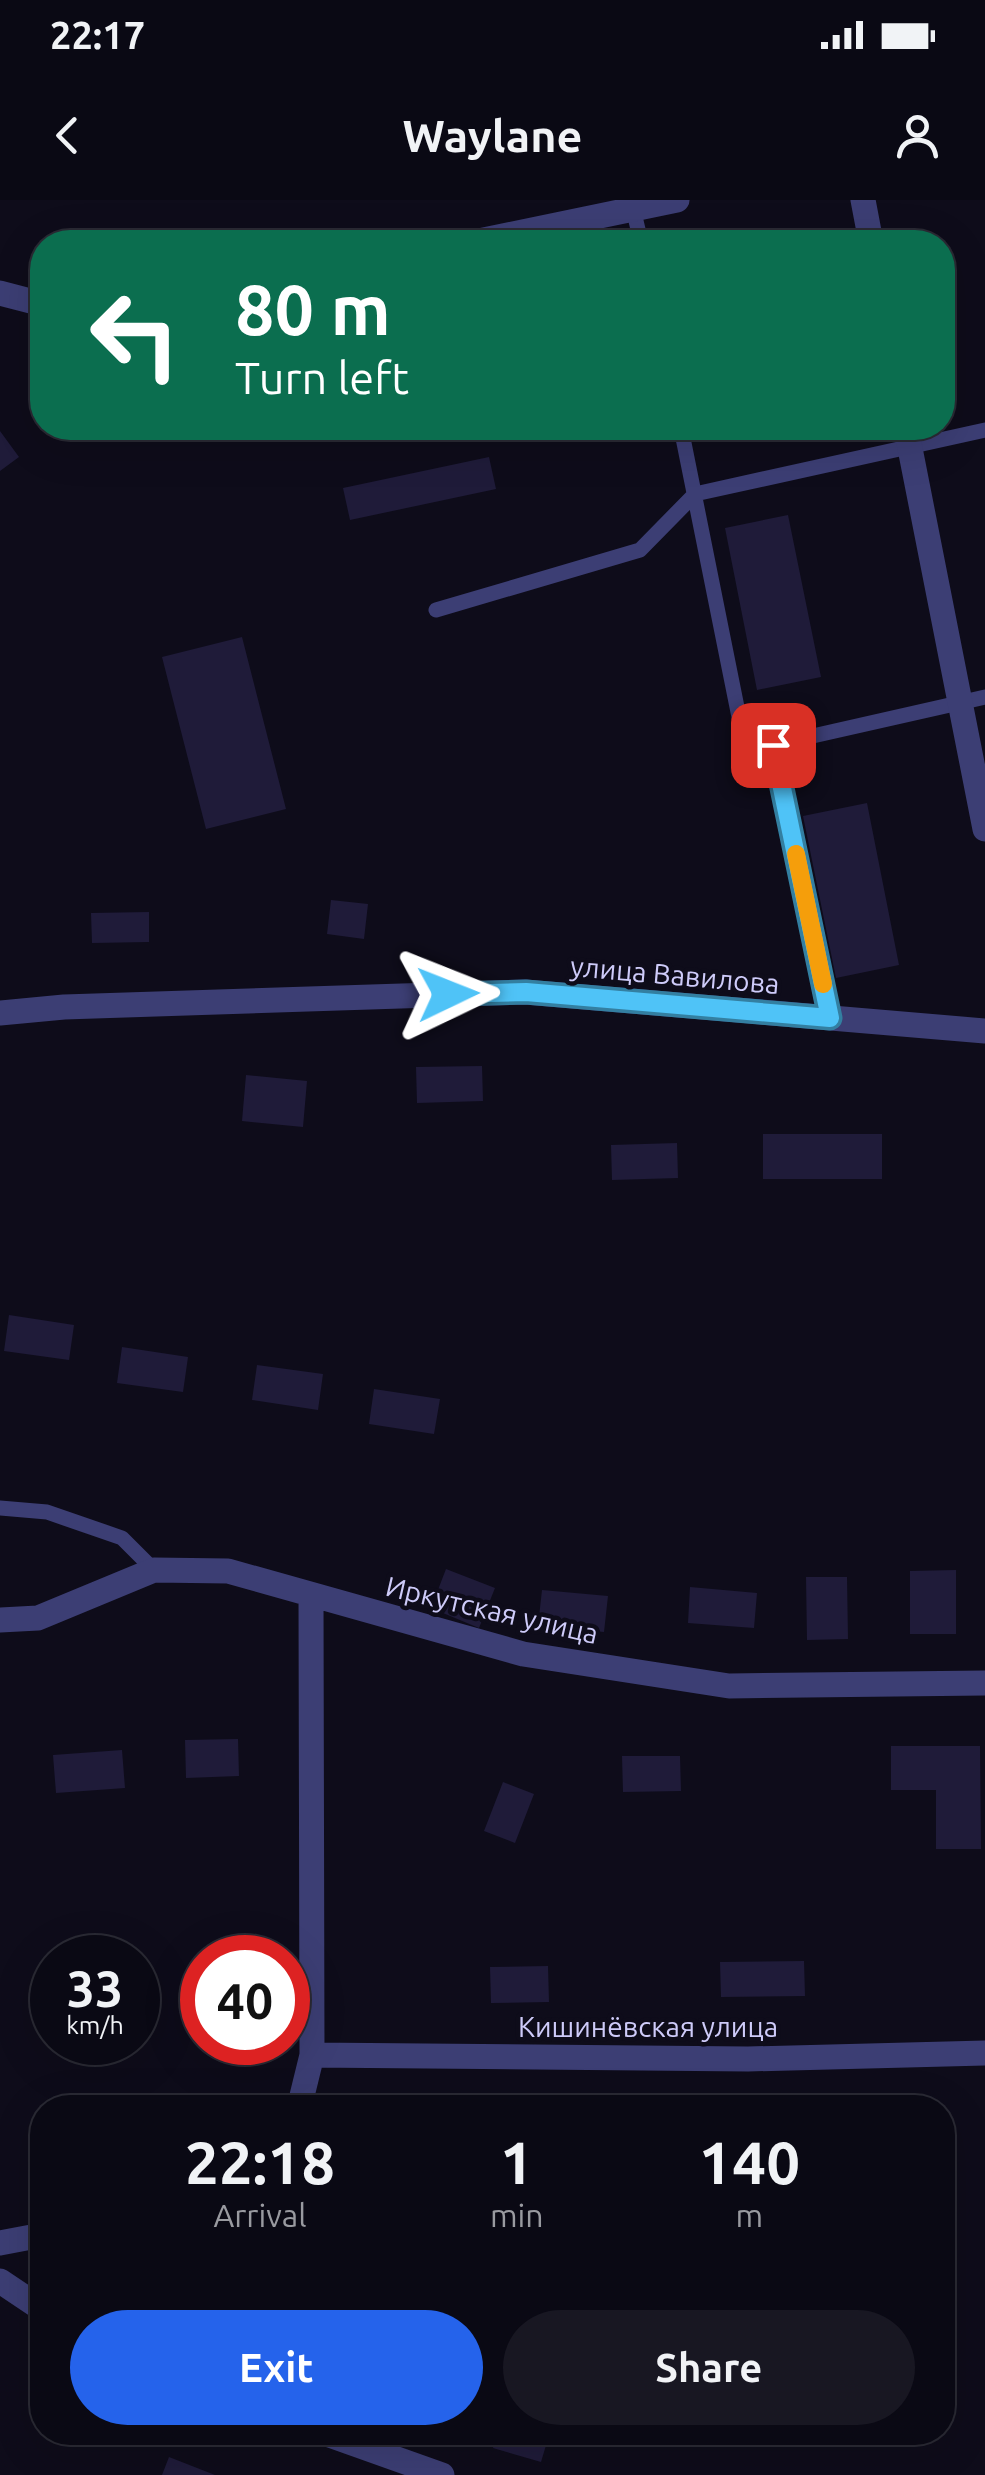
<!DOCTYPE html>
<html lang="en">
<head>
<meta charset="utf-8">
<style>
  :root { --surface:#0a0914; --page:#181722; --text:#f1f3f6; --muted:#999aa0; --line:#2a2a34; --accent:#2563eb }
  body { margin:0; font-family:Ubuntu,sans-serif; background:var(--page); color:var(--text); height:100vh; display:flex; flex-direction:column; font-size:38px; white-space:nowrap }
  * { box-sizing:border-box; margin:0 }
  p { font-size:32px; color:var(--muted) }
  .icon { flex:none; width:55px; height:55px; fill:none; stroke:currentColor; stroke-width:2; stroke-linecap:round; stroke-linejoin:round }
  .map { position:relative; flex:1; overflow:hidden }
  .panel { position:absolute; left:30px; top:1895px; width:925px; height:350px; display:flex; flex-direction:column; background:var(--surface); border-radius:40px; box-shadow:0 10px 40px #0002,0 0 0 2px var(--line) }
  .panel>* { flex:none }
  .banner { position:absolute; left:30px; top:30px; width:925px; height:210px; border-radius:40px; box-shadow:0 10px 40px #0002,0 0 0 2px var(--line); background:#0b6e4f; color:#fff; overflow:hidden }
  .speed { position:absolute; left:30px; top:1735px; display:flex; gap:20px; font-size:50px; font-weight:700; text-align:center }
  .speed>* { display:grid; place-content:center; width:130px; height:130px; border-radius:50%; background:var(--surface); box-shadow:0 10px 40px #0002,0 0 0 2px var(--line); line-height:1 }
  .speed small { font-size:25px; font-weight:400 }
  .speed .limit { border:15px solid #d22; background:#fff; color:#111 }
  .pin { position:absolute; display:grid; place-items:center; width:85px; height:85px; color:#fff; margin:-42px; border-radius:20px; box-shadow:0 5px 15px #0006 }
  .me { position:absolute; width:110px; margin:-55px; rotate:88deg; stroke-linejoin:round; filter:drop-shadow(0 0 8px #0008) }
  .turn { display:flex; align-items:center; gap:35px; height:210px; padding:0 40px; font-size:45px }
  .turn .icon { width:130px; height:130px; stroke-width:2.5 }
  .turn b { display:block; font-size:70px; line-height:85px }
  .eta { display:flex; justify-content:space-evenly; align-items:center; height:170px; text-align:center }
  .eta b { font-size:60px; font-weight:700; line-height:70px }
  .primary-button { display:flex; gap:20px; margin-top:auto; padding:20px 40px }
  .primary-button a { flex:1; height:115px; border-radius:60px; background:var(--accent); color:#fff; font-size:40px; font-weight:700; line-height:115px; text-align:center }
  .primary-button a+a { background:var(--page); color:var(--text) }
  .status { display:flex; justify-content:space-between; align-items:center; height:70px; padding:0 50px; background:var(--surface); direction:ltr }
  .status svg { height:28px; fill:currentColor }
  header { display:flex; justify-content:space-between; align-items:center; height:130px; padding:0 40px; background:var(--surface); font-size:45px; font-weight:700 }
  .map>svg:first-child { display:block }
  .building { fill:#1f1b39 }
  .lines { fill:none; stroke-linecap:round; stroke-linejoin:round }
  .service { stroke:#3c3e74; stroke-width:15 }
  .minor { stroke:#3c3e74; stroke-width:25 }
  .tertiary { stroke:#3c3e74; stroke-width:25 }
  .route-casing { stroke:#337fa1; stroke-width:25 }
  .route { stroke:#4fc3f7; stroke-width:18 }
  .slow { stroke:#f59e0b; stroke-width:18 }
  .labels { text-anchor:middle; stroke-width:9; stroke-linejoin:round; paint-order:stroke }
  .street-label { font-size:28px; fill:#cecbf9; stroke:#0e0c1a }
</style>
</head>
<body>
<div class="status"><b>22:17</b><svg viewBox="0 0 49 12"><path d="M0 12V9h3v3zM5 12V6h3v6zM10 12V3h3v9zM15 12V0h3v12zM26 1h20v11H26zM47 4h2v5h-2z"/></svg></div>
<header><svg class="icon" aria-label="back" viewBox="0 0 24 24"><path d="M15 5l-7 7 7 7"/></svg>Waylane<svg class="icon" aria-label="person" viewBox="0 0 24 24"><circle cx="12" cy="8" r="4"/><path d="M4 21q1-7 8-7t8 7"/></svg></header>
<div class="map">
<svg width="985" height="2275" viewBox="0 0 985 2275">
  <rect width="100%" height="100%" fill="#0e0c1a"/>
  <path class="building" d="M0,231L19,257L0,271Z
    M489,257L496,289L350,320L343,288Z
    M788,315L821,477L757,490L725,328Z
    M242,437L286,609L206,629L162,457Z
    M867,603L899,765L836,778L803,616Z
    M331,700L368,704L364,739L327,734Z
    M149,712V742L92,743L91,713Z
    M482,866L483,901L417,903L416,867Z
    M246,875L307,881L303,927L242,921Z
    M763,934H882V979H763Z
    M677,943L678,978L612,980L611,945Z
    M9,1115L74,1125L69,1160L4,1151Z
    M122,1147L188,1157L183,1192L117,1183Z
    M257,1165L323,1174L318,1210L252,1200Z
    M374,1189L440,1199L434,1234L369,1224Z
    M446,1369L495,1388L479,1428L431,1408Z
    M956,1370V1434H910V1371Z
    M806,1377H847L848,1439L807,1440Z
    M690,1387L757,1393L754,1428L688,1423Z
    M542,1390L608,1396L604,1432L538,1426Z
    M238,1539L239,1576L186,1578L185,1540Z
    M891,1546H980L981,1649H936V1590H891Z
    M122,1550L125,1588L56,1593L53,1555Z
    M622,1556H680L681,1591L623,1592Z
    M503,1582L534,1594L515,1643L484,1631Z
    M804,1761L805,1796L721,1797L720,1762Z
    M548,1766L549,1802L491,1803L490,1767Z
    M498,2232H550L541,2262L493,2248Z
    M169,2257L215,2275H162Z"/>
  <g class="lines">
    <path class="service" d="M632,4L641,42
      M681,228L742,532L773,545L985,497
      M436,410L640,350L695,294L985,230
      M773,545L831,818
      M0,1308L47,1312L122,1338L154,1370"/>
    <path class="minor" d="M863,0L871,42
      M474,42L677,0
      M0,93L42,104
      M906,228L985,629
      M0,1420L38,1418L154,1370L228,1371L523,1454L729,1486L985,1483
      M312,1855L748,1859L985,1853
      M299,1908L312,1855L311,1396
      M0,2043L42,2035
      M0,2081L42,2109
      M321,2232L442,2275"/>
    <path class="tertiary" d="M0,813L64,807L525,792L985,831"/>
  </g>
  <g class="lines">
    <defs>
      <path id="route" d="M448,794L526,792L830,818L773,545"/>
    </defs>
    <use href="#route" class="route-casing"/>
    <use href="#route" class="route"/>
    <path class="slow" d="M796,654L823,784"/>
  </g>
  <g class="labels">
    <g class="street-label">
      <text transform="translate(675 775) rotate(5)" y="10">улица Вавилова</text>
      <text transform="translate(492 1410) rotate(13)" y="10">Иркутская улица</text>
      <text x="648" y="1837">Кишинёвская улица</text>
    </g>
  </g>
</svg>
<div class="speed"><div>33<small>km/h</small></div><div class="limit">40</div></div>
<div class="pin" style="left:773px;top:545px;background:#d93025"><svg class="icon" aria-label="arrive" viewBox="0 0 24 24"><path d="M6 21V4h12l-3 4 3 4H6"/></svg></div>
<svg class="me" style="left:448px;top:794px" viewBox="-20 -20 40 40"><path d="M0-17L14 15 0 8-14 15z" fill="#4fc3f7" stroke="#fff" stroke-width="4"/></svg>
<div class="banner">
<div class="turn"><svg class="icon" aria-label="left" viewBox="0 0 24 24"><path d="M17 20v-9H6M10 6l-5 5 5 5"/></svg><div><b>80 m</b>Turn left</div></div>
</div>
<section class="panel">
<div class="eta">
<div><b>22:18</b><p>Arrival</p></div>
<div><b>1</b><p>min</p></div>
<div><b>140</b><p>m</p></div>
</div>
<div class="primary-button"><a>Exit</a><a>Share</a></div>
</section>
</div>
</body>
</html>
